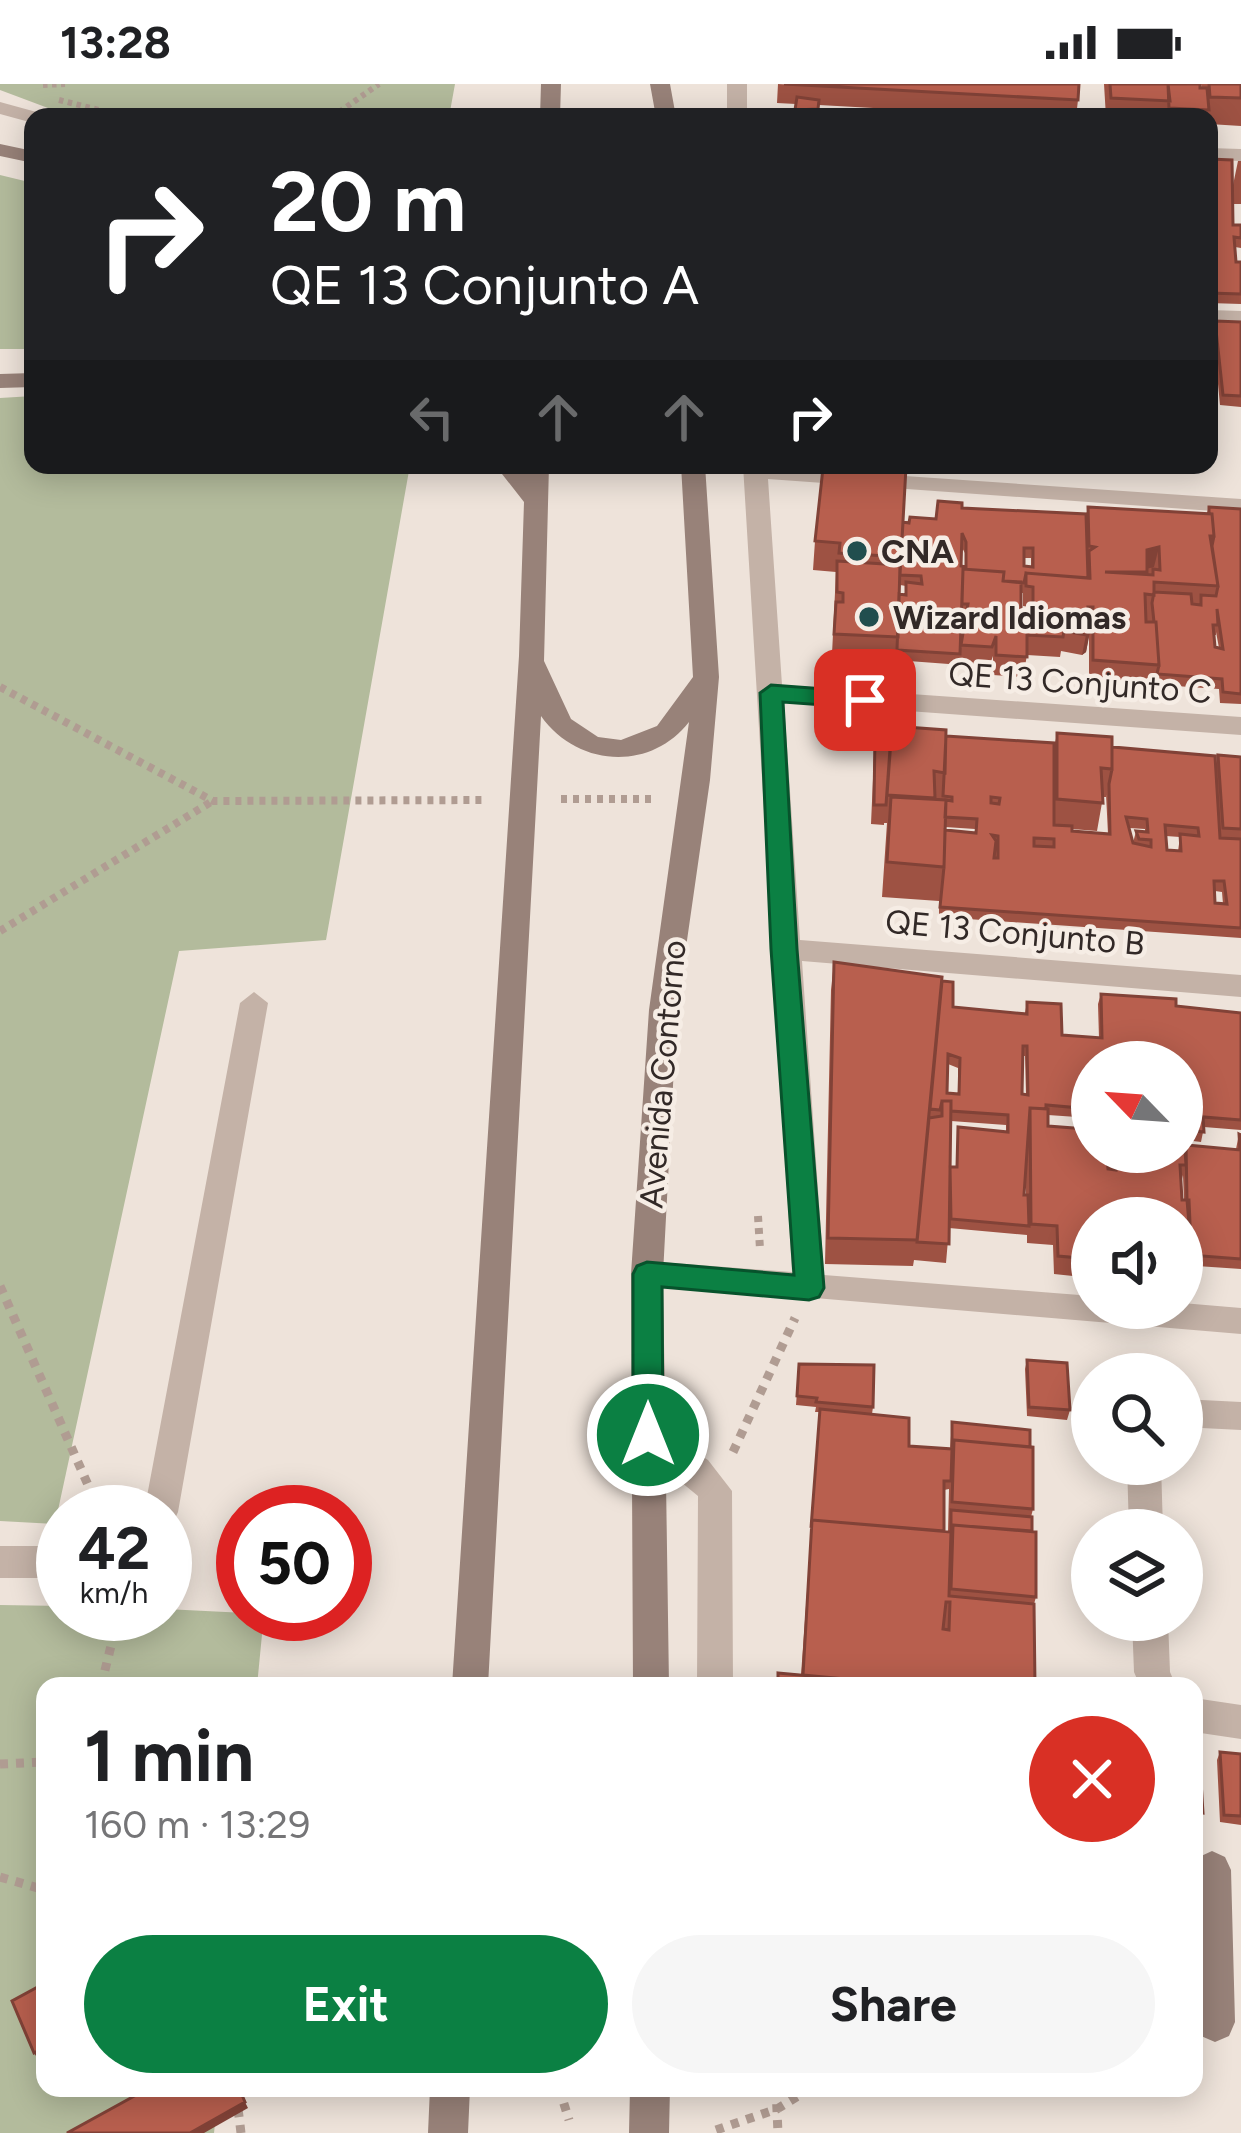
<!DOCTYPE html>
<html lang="en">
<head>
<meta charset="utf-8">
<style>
  :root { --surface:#fff; --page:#f6f6f6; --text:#202124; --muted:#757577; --accent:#0b8043 }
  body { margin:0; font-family:Figtree,sans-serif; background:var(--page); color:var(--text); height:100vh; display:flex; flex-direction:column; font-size:45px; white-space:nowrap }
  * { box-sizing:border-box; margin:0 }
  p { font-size:39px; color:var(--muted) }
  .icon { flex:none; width:66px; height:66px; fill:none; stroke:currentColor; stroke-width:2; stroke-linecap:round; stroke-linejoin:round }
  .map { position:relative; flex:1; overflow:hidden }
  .panel { position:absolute; left:36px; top:1593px; width:1167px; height:420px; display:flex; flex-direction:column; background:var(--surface); border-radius:24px; box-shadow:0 6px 30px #0003 }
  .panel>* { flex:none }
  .top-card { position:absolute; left:24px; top:24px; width:1194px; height:366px; border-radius:24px; box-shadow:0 6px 30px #0003; background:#202124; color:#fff; overflow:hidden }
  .needle { width:78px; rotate:295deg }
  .fabs { position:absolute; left:1071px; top:957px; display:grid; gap:24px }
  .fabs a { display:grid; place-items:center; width:132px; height:132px; border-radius:50%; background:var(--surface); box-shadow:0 6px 30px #0003; font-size:60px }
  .speed { position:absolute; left:36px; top:1401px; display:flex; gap:24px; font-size:60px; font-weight:700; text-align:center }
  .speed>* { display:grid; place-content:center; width:156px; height:156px; border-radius:50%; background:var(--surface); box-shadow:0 6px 30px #0003; line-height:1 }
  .speed small { font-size:30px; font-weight:400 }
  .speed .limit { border:18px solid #d22; background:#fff; color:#111 }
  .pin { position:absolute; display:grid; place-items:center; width:102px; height:102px; color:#fff; margin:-51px; border-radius:24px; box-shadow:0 6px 18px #0006 }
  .me { position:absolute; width:132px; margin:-66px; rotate:0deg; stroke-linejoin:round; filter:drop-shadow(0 0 9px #0008) }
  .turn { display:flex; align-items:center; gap:42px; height:252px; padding:0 48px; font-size:54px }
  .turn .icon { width:156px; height:156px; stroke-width:2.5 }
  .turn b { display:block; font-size:84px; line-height:102px }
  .lanes { display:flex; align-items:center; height:114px; padding:0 48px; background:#0003; justify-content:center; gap:60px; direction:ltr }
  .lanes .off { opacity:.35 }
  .round { display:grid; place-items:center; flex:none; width:126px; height:126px; border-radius:63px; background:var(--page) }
  .head { display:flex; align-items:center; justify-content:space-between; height:204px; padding:0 48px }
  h1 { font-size:72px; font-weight:700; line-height:90px }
  .primary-button { display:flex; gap:24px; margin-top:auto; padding:24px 48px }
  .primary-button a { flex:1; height:138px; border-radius:72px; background:var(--accent); color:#fff; font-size:48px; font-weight:700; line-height:138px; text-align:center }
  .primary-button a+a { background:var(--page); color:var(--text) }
  .status { display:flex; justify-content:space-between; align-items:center; height:84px; padding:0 60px; background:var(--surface); direction:ltr }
  .status svg { height:33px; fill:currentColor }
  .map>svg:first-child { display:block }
  .green { fill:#b3bb9c }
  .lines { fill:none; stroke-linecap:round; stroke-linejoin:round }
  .path-far2 { stroke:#b09c92; stroke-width:6; stroke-dasharray:4.5 4.5; stroke-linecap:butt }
  .path-far1 { stroke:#b09c92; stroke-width:8; stroke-dasharray:6 6; stroke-linecap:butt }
  .path { stroke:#b09c92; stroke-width:9; stroke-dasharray:8 8; stroke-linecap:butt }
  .lane { fill:#c4b2a7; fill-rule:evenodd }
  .street { fill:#c4b2a7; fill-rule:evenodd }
  .secondary { fill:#988279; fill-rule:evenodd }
  .wall { fill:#9e5243; fill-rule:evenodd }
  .shaded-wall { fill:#814237 }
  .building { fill:#b85f4e; stroke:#814237; stroke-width:3; fill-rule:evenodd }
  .route { fill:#0b8043; stroke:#07532c; stroke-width:3 }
  .poi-dot { fill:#214e4e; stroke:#f6ede5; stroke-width:4.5 }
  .labels { text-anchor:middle; stroke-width:9; stroke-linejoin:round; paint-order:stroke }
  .poi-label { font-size:33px; font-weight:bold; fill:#322927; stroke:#f6ede5; text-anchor:start }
  .street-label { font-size:33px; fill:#322927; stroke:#f6ede5 }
</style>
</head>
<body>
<div class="status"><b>13:28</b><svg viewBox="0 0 49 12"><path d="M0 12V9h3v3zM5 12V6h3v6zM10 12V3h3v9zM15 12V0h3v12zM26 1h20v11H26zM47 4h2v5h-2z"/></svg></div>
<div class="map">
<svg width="1241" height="2049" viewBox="0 0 1241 2049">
  <rect width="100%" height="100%" fill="#eee3da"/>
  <path class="green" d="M0,0H455L449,33H72L0,6Z
    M0,91L33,99V265H0Z
    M33,312V381H410L326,856L179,867L55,1440L0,1437V314Z
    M0,1521L63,1522V1530H165V1525L264,1530L257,1602H45V2004H219L214,2049H0Z"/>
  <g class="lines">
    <path class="path-far2" d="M43,1L65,0
      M59,16L127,33
      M332,33L379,0"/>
    <path class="path-far1" d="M0,603L213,717L486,716
      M561,715H654
      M0,847L211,718
      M758,1132L760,1165"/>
    <path class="path" d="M0,1202L100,1428
      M733,1368L795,1234
      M101,1602L119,1530
      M0,1680L45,1678
      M0,1793L45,1806
      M559,2004L569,2036
      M776,2004L778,2049
      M716,2046L777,2025L811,2004
      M241,2049L237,2016L254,2004"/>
    <path class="lane" d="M0,18L40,29L43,33H33V39L0,30Z
      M254,908L268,919L178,1428L173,1439L165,1442V1428H144L240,919Z
      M1182,1315L1241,1318V1346L1182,1343Z
      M648,1337L708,1376L732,1407L733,1602H697L698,1412L636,1361L631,1351L636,1341Z
      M1127,1380H1161L1163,1446H1129Z
      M0,1462H63V1494H0Z
      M1132,1536H1168L1170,1588L1176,1602H1140L1134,1588Z
      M1194,1614L1241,1621V1655L1194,1648Z"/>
    <path class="street" d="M727,0H747V33H727Z
      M1209,64L1241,65V77L1209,76Z
      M1209,226L1241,227V241L1209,240Z
      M743,381L1241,415V429L768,395L782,601L1241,633V651L784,618L800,856L1241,891V913L802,877L824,1191L1092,1212V1224H1182V1219L1241,1224V1250L636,1199L631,1190L636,1181L647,1177L792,1188Z"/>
    <path class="secondary" d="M541,0H561L560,33H540Z
      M650,0H670L676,33H656Z
      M0,60L33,67V79L0,72Z
      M33,289V303L0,304V290Z
      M495,381H519L525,388V381H549L544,577L571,635L598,653L621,656L657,642L693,593L681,381H705L719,593L710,696L677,926L663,1190L669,1602H633L631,1190L649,926L689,638C650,688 577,683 541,632L488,1602H452L519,572L524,418Z
      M1212,1767L1225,1773L1231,1786L1235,1938L1229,1952L1215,1958L1201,1952L1195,1938L1194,1784L1199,1773Z
      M430,2004H470L468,2049H428Z
      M630,2004H670L669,2049H629Z"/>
  </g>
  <path class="wall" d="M778,0L1078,16L1076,33H1038L819,21L818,33H795L796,20L777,19Z
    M1104,0H1200L1202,4L1201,0H1241V42L1209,40V33H1106Z
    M1209,75L1233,101L1238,77H1241V120H1233V141H1241V164L1235,163L1236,178H1241V220L1209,219Z
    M1215,237L1241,238V323L1220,321L1213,247Z
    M1088,423L1207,429L1209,423L1241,425V620L1220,619L1219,605L1089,596V551L1086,568L1082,571L1061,567L1060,573L1027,571L1023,593L993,591V572L989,583L895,576L896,573L832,570L836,488L813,486L815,457L903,438L936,435L962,424L1086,432ZM961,462L965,469V483L961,482ZM1024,474H1031V483L1024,482ZM900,501L906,502L905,511L899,510ZM1021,509H1023V522L1030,523V527L1021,526ZM961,540H965L960,570ZM1216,548L1219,564L1215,563L1214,551H1216Z
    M1057,649L1112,663L1216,679L1218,671L1241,673V854L939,833V817L882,813L887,739H884V741L871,740L875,650L946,652L1054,665ZM1106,710L1108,750L1072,747V745L1097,747L1103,713H1106ZM945,743L975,745V748L945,746ZM1129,744L1145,745V748L1136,747L1133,759ZM1166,752L1180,753L1178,767L1167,766ZM1215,807L1222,808L1223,820L1215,819Z
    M834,878L942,897L953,923L1025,929L1027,918L1062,951L1099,954L1098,920L1101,910L1176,922L1241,929V1046L1204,1043L1201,1058L1185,1056V1063L1236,1065L1239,1050L1241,1051V1185L1182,1181V1134H1092V1194L1054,1190L1053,1161L1027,1159V1151L949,1144L946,1179L914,1176L913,1182L825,1180L831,906ZM1023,972H1025L1026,1010H1022ZM1092,978H1182V1068H1092ZM948,980L958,984V1010L947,1009ZM1048,1031L1077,1033L1075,1044L1048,1042ZM951,1037L1006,1041V1048L958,1043L956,1083H950ZM1026,1068V1111H1024ZM1183,1091L1184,1116H1182L1181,1099Z
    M1027,1276L1070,1326L1067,1336L1027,1332L1025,1285Z
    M799,1280L873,1323L872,1330L909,1362L950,1365L952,1338L1033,1425L1031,1433L1036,1513L1034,1520L801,1591L820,1328H815L816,1323L796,1321ZM949,1405L948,1448L944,1447V1406Z
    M1194,1664L1203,1729L1199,1737L1194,1736Z
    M1220,1668L1241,1670V1741L1220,1738L1217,1676Z"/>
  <path class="shaded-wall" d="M1159,463L1154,483L1142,486L1147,466Z
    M1090,548L1086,568L1082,571L1086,551Z
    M45,1963V1971L38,1975L34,1969Z
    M245,2018L248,2024L204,2049H190Z"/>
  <path class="building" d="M784,0H1079L1078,16Z
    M1110,0H1168L1170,17L1111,14Z
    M1168,0H1200V4H1207L1209,26L1169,24Z
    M1209,0H1241V14L1210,13Z
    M797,13L819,16L818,25L795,26Z
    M1209,75L1232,76L1233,141H1241V154L1234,153L1236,178H1241V210L1209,209Z
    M1215,237L1241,238V312L1223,311Z
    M847,381L906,383L901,473L839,469L840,459L815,457L823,384L847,386Z
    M938,417L962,419V424L1086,430L1088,494L1026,489L1024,499L1003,497L1004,488L963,485L960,570L897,566L899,510L906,511V498L922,500L921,492L900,491L903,438L909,439L910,433L936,435ZM962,449L966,458V483L961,482ZM1024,464H1033V483L1024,482Z
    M1088,423L1212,430L1214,452H1210L1218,502L1154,498V511L1145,510L1146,538H1156L1159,581L1093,576V523H1088L1090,548L1086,551L1064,547L1063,553L1027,551V573L996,571V552L992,563L961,561L968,520H962L963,485L1004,488L1003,497L1021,498V526L1033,528V503L1026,502V489L1090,494L1089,467L1095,463L1089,462ZM1159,463L1160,486L1153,485V491L1105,488H1147V466Z
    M1209,423L1241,425V610L1223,608L1222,595L1157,590L1159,581L1156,538H1154L1152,519L1154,508L1191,510L1192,520L1201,521V511L1216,512L1218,502L1212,462L1214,452L1212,430H1209ZM1217,525L1223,565L1215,563L1213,541H1218Z
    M837,477L900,481L898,553L834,550L836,518H843V509L837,508Z
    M892,642L946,646L945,689L934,687L935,714L887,711Z
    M1057,649L1112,653V685L1101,684L1103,719L1057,715Z
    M875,650L891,651L886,721H874Z
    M946,652L1054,659V741L1072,742V747L1110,750L1109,700L1112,685V663L1215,672L1220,754L1241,755V844L940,823L944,783L945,746L976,749L977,735L945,733L946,716L952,717V713L943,712ZM991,713L1000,714L999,720L991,719ZM1126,733L1147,735L1148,748L1136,747L1139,755L1151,756V763L1133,759ZM1165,741L1198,744L1199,752L1180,750L1181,767L1167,766ZM992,751L998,752V774H994L996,757ZM1034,754L1054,755V763L1034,762ZM1214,797H1224L1227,820L1215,819Z
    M1218,671L1241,673V745L1223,744Z
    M891,713L946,716L944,783L887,778Z
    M834,878L942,893L917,1156L828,1154Z
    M942,897L953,898V923L1027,930V918L1061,920L1062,951L1102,954L1101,910L1176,915V922L1241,929V1036L1203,1033L1204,1048L1184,1046L1182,1029L1185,1028L1182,978H1177L1175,972V978H1092V1025L1046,1021V1025L1030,1024L1024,1111H1028L1029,1142L951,1135L950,1083H957L958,1043L1008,1048V1031L951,1027V1017H942L940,1026L930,1025ZM1023,962H1027L1028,1011L1022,1010ZM948,970L960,974L959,1010L947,1009Z
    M942,1017H951L949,1160L917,1158L929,1034L942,1032Z
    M1030,1024L1048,1025V1042L1087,1045L1078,1042V1028L1092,1029V1068H1182L1183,1037L1186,1081H1180L1182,1116H1189L1191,1163L1182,1162V1134H1092V1175L1058,1172L1057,1142L1031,1140ZM1107,1075H1116V1086L1108,1085Z
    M1239,1050L1241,1051V1175L1189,1171L1191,1163L1187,1116L1186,1061L1240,1066Z
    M1027,1276L1067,1279L1070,1326L1029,1323Z
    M799,1280L874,1281L873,1323L816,1318L817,1314L797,1312Z
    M820,1325L909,1334V1362L952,1365L951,1397H944V1447L812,1436L811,1444Z
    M952,1338L1030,1346V1363L954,1356L952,1363Z
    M954,1356L1033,1363V1425L952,1418Z
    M951,1426L1032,1433V1447L953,1441L951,1449Z
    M812,1436L951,1448L949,1512L1034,1520L1035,1602H920L803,1591ZM946,1518H950L949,1546L943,1545Z
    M953,1441L1036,1448V1513L951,1505Z
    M778,1589L920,1602H778Z
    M1194,1664L1199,1665L1203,1729L1194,1728Z
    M1220,1668L1241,1670V1732L1224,1731Z
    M45,1899V1963L34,1969L12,1917Z
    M149,2004H239L245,2018L190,2049H67Z"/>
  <path class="route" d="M771,601L865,608L877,616L865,624L783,618L797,865L824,1204L819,1213L809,1216L662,1203L663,1351L659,1360L648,1364L637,1360L633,1351V1190L637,1182L647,1178L794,1191L771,865L760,609Z"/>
  <g class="poi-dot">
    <circle cx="857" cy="467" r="12"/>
    <circle cx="869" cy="533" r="12"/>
  </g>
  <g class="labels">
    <g class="poi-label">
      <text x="881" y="479">CNA</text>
      <text x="893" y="545">Wizard Idiomas</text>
    </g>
    <g class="street-label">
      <text transform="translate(1080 598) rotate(4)" y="12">QE 13 Conjunto C</text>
      <text transform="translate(1015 848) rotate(5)" y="12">QE 13 Conjunto B</text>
      <text transform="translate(662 990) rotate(-85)" y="12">Avenida Contorno</text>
    </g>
  </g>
</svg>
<div class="fabs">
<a><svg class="needle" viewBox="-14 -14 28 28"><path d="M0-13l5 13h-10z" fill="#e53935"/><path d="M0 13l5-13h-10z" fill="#757577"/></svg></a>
<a><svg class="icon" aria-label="sound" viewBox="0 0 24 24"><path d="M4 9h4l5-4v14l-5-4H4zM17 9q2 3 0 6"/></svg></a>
<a><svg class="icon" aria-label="search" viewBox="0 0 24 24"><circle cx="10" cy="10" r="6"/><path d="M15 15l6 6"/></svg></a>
<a><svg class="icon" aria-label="layers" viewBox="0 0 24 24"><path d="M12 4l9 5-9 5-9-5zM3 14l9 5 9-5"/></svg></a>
</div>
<div class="speed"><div>42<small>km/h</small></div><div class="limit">50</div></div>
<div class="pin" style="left:865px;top:616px;background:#d93025"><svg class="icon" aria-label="arrive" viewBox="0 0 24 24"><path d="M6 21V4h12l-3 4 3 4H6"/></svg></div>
<svg class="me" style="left:648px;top:1351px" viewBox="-20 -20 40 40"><circle r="17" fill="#0b8043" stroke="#fff" stroke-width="3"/><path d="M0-11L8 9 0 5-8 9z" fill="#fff"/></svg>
<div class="top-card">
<div class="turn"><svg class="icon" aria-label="right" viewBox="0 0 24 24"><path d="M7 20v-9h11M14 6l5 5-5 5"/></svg><div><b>20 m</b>QE 13 Conjunto A</div></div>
<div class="lanes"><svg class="icon off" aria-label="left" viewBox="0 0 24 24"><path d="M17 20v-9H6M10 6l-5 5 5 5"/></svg><svg class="icon off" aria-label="ahead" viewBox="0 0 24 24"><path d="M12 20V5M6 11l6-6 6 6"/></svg><svg class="icon off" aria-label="ahead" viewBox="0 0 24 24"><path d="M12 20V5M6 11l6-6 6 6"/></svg><svg class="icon" aria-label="right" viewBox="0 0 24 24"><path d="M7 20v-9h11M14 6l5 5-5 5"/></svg></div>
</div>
<section class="panel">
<div class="head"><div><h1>1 min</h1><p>160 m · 13:29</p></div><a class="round" style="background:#d93025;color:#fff"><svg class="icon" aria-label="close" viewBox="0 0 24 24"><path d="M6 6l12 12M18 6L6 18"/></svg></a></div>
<div class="primary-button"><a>Exit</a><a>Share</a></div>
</section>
</div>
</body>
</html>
